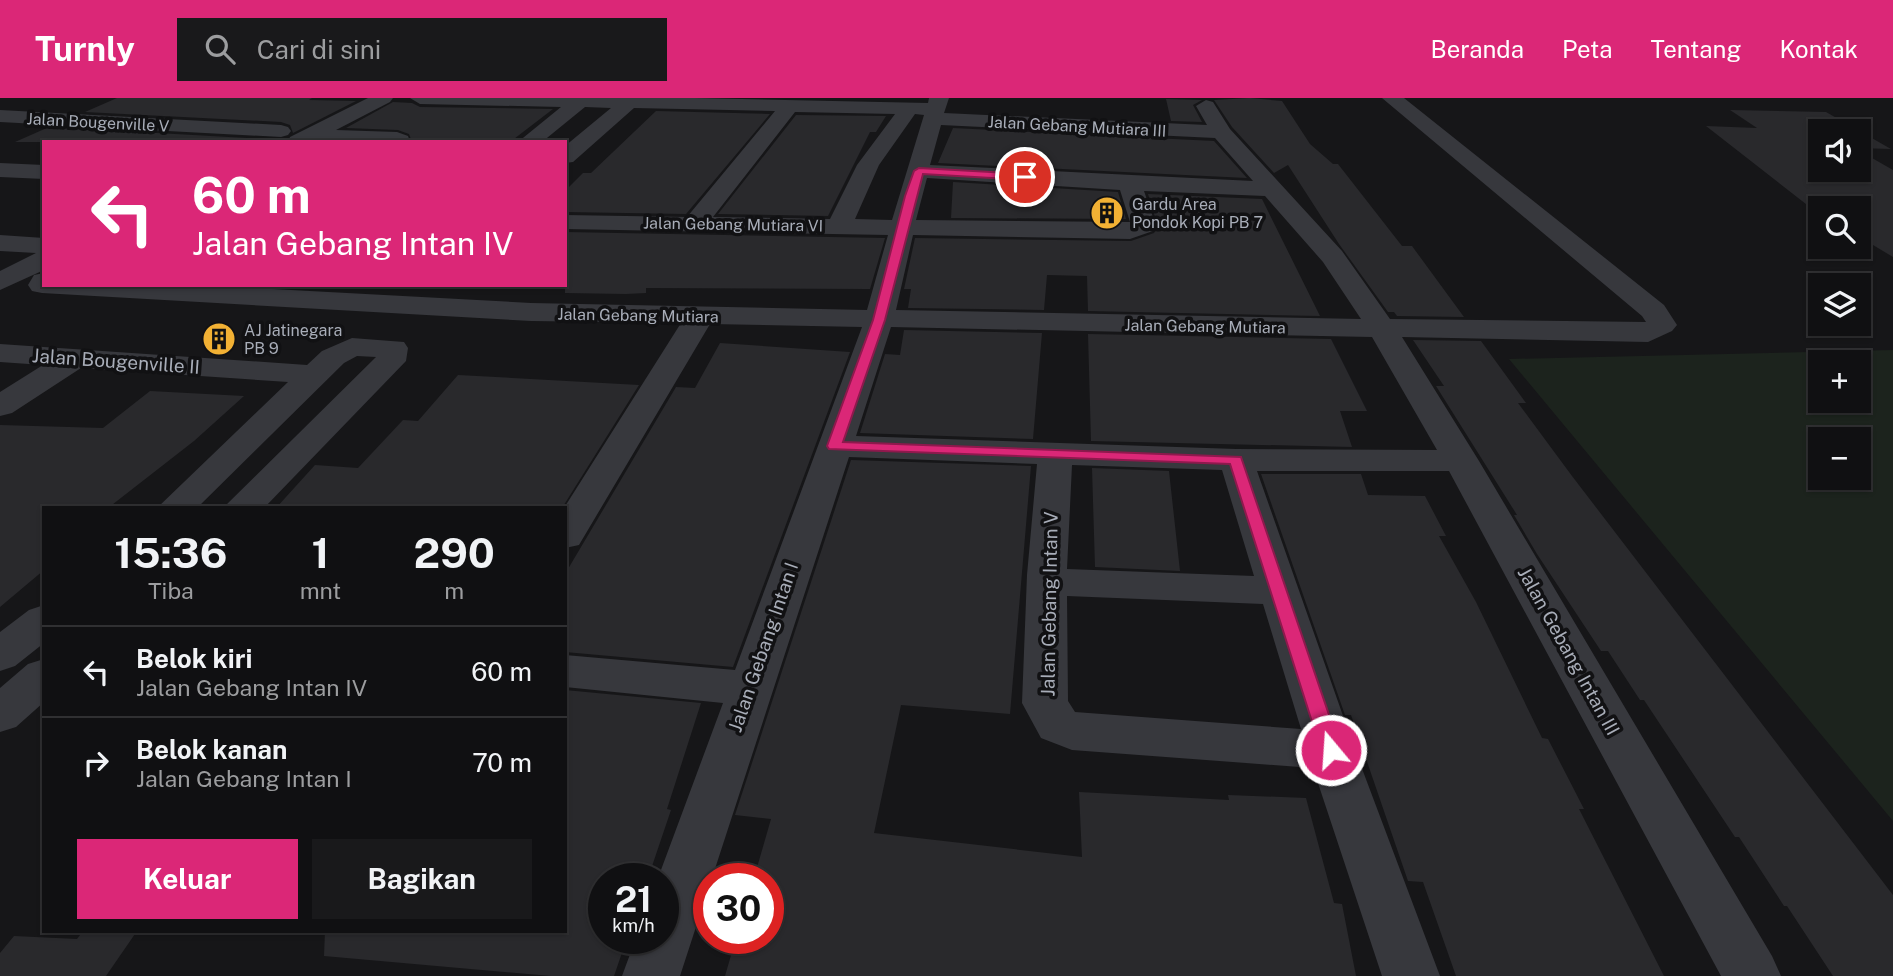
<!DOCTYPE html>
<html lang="id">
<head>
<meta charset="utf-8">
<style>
  :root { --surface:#101012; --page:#19191b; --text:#f1f3f6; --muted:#9c9d9f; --line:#303032; --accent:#db2777 }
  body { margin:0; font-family:"Public Sans",sans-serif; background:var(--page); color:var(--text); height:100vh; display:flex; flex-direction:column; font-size:26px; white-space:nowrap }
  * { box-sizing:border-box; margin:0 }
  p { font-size:23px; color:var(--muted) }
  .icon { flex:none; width:38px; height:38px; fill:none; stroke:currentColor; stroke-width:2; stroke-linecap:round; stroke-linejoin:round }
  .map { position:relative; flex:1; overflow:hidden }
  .panel { position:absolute; left:42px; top:408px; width:525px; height:427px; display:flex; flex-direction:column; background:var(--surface); border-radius:0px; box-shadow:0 2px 5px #0004,0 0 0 2px var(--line) }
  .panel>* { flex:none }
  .guide { position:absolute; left:42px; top:42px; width:525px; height:147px; border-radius:0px; box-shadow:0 2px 5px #0004,0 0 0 2px var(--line); background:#db2777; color:#fff; overflow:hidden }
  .buttons { position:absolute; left:1808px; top:21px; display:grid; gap:14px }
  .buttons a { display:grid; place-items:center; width:63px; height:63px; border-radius:0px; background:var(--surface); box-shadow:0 2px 5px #0004,0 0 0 2px var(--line); font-size:35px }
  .speed { position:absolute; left:588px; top:765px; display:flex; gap:14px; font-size:35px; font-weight:700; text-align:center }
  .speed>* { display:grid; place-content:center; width:91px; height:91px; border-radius:50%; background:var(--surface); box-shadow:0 2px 5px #0004,0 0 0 2px var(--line); line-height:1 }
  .speed small { font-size:18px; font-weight:400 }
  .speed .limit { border:10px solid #d22; background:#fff; color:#111 }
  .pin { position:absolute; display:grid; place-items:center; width:60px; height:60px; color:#fff; margin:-30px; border:4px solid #fff; border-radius:50%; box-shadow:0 2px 7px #0007 }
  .me { position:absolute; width:77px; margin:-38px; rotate:342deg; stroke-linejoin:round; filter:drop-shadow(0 0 5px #0008) }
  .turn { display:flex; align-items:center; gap:24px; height:147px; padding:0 35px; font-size:32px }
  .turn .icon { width:91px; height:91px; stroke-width:2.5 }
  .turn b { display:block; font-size:49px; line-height:60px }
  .eta { display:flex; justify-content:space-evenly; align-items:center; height:119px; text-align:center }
  .eta b { font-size:42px; font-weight:700; line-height:49px }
  .button { display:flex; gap:14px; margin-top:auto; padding:14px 35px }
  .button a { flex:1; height:80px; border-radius:0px; background:var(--accent); color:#fff; font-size:28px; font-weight:700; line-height:80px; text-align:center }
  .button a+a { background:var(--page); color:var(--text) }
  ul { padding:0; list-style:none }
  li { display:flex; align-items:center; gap:21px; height:91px; padding:0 35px; border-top:2px solid var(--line) }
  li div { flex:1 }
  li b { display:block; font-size:26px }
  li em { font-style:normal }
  header { display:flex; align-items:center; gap:42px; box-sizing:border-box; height:98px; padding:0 35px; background:var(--accent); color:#fff }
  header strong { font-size:33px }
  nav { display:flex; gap:38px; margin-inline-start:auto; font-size:24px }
  .search { width:490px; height:63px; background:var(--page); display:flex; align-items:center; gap:18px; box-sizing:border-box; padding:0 24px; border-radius:0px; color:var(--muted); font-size:26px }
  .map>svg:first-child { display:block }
  .green { fill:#1c231d; fill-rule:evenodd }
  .building { fill:#29292c }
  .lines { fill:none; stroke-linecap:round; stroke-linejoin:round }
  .minor { fill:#37383d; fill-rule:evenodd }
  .route { fill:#db2777; stroke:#8e194d; stroke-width:2 }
  .labels { text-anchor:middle; stroke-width:7; stroke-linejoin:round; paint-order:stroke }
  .far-street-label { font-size:16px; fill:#a8adb8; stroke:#111113 }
  .far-poi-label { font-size:16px; fill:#a8adb8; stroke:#111113; text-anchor:start }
  .street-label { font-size:19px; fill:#a8adb8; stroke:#111113 }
</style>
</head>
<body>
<header>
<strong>Turnly</strong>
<div class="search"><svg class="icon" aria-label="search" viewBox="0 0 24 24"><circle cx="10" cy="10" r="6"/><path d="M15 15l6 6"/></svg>Cari di sini</div>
<nav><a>Beranda</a><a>Peta</a><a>Tentang</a><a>Kontak</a></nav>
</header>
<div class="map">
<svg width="1893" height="878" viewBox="0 0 1893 878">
  <rect width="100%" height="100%" fill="#161618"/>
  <path class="green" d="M1893,252V723L1509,261ZM1820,264H1858V303H1820ZM1820,341H1858V380H1820Z"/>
  <path class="building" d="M117,0H312L309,2L356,3L293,35L290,27L281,24L85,14Z
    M1250,0L1282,3L1310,46L1333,66H1338L1402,148H1412L1464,219L1397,218L1394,214H1388L1339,146L1288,67L1274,75L1232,29L1214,2Z
    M1166,1L1202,2L1193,7L1202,24L1171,23Z
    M393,4L412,5L420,9L553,11L510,44H412L409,36L398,32L346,30Z
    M1730,12L1826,14L1891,51L1858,50V33H1820V72H1858V52L1893,72V159L1858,138V110H1820V117L1706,28L1757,30Z
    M656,13L770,16L686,116L565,114V93L583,75H591Z
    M796,17L886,18L876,34H870L828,118L718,116Z
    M49,29L281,42L287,40L286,44H15Z
    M953,30L1214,43L1247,80L938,65Z
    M953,84L1118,94L1126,121L951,120Z
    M1148,96L1262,101L1320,218L1088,213L1087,178L1047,177L1044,212L908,210L911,191H904L915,140L1131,143L1154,135L1158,129Z
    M565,134L885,140L870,191L646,190V195L626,196L565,195Z
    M904,232L1042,235L1033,341L860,335L885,256L900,257Z
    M1088,236L1331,241L1367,313H1340L1352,349L1091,343Z
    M1413,242L1481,243L1526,305H1518L1572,378L1893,797V878H1833L1787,808H1784L1739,739H1735L1644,602H1640L1608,553H1601L1537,456L1514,417H1517L1436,288H1444Z
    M720,245L850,254L733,569L565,554V476L676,289L695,290Z
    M458,277L639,287L562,410H276L315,367L358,370L403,322L418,323Z
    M150,293L244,298L194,343L108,410H44V472L0,509V327L103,330Z
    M851,362L1031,368L1010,616L901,607L874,735L1082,759L1079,694L1229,702L1228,697L1306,700L1334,805L1342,806L1356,878H725L736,840H768V780H754L771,721L735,717Z
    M1092,370L1169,373L1180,473L1095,469Z
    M1261,376H1361L1368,397L1425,398L1446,438H1439L1476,504L1542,640L1548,641L1584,711H1579L1664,878H1456L1423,784L1408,783L1351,617H1345Z
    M565,592L701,605L667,711L671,712L648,780H604V840H627L614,878H551L324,858L325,833H565Z
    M83,833H137L106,878H0V855L14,838L77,841Z"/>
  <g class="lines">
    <path class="minor" d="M368,0H393L390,4L336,32L397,34L408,38L410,44H288L290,39Z
      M410,0H695L928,5L929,0H949L944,15L1207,27L1196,8L1206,2L1213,4L1230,31L1342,153L1390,221L1646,224L1642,218L1382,0H1404L1664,207L1677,227L1672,233L1648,244L1402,239L1479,363L1772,858L1781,878H1721L1449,373H1257L1355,652L1440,878H1382L1313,670L1072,652L1041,640L1022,605L1027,477L1037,366L849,359L712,780H709V789L680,878H622L636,840H663V780H658L723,605L565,589V557L735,572L862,229L710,226L579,447L565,450L564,410L681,225L531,223L42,195L32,193L28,187L34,177L44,175V187H198L531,205L867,212L888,137L565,131V117L687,119L775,13L634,10L573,64L565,65V48L611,10L585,9L542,44H518L561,9L420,6ZM795,14L895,16L857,67L830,121L713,119ZM915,16L924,17L892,122L855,121L879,67ZM941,27L1215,40L1253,83L930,67ZM927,80L1120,92L1130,124L916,122ZM1144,93L1265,98L1323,164L1361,221L896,212L913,137L1130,141L1153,133L1156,128ZM891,229L1372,239L1437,352L1236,351L856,338ZM1072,367L1222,372L1254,478L1067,471ZM1067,498L1263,506L1301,631L1075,614L1068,603Z
      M0,12L281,27L288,29L291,33L288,37L281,39L0,24Z
      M0,65L44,67V81L0,79Z
      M0,137L44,140V172L0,192V173L36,155L0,153Z
      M352,240L404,244L408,250L406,263L264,410H223L376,259L357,258L344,265L197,410H157L288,284L81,270L12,315L0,318V294L43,267L0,264V246L307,267L322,253Z
      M44,507V545L15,568L0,573V534L29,512Z
      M44,561V604L16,629L0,634V590L28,566Z"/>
  </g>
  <path class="route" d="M919,70L1025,76L1029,79L1025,82L923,76L885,222L843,344L1241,359L1341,652L1338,657L1331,660L1324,657L1321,652L1230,366L829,351L827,348L873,222L905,98L914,73Z"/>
  <defs>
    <symbol id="building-disc" viewBox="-11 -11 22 22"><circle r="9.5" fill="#f2b134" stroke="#111113"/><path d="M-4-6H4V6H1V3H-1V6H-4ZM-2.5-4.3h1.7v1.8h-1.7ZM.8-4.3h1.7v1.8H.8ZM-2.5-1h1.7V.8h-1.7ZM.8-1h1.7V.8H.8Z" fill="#111"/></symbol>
  </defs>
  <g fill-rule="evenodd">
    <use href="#building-disc" x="1088" y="96" width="38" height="38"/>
    <use href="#building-disc" x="200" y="222" width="38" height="38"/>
  </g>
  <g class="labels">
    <g class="far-street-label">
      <text transform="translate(98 24) rotate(3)" y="6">Jalan Bougenville V</text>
      <text transform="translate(1077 28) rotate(3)" y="6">Jalan Gebang Mutiara III</text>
      <text transform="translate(733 126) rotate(1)" y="6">Jalan Gebang Mutiara VI</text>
      <text transform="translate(638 217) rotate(1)" y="6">Jalan Gebang Mutiara</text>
      <text transform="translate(1205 228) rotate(1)" y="6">Jalan Gebang Mutiara</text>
    </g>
    <g class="far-poi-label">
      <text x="1132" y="112">Gardu Area<tspan x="1132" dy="18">Pondok Kopi PB 7</tspan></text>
      <text x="244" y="238">AJ Jatinegara<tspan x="244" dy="18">PB 9</tspan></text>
    </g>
    <g class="street-label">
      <text transform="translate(116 263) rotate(4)" y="7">Jalan Bougenville II</text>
      <text transform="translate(1049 506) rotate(-89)" y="7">Jalan Gebang Intan V</text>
      <text transform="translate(763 549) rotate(-71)" y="7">Jalan Gebang Intan I</text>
      <text transform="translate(1569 553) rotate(61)" y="7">Jalan Gebang Intan III</text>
    </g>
  </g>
</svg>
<div class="buttons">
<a><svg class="icon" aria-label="sound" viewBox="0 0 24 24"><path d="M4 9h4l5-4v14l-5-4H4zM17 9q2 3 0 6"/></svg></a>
<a><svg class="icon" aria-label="search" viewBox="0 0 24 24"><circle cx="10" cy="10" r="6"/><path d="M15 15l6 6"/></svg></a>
<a><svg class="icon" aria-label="layers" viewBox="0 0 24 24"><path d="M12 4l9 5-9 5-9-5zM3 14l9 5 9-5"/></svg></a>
<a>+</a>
<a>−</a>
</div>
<div class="speed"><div>21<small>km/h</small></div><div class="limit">30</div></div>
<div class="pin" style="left:1025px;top:79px;background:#d93025"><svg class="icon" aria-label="arrive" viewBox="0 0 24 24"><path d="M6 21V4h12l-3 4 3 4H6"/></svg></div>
<svg class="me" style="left:1331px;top:652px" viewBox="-20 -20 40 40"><circle r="17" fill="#db2777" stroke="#fff" stroke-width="3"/><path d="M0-11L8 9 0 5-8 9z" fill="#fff"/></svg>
<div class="guide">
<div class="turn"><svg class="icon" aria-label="left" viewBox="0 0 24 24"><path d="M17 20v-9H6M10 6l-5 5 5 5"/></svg><div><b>60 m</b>Jalan Gebang Intan IV</div></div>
</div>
<section class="panel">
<div class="eta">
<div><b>15:36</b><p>Tiba</p></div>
<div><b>1</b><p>mnt</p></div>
<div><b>290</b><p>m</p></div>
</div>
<ul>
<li><svg class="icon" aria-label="left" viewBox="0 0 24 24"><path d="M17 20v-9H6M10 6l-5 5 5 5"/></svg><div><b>Belok kiri</b><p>Jalan Gebang Intan IV</p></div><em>60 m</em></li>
<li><svg class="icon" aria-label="right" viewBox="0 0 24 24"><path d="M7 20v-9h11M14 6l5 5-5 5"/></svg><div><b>Belok kanan</b><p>Jalan Gebang Intan I</p></div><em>70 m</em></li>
</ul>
<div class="button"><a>Keluar</a><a>Bagikan</a></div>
</section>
</div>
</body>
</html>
